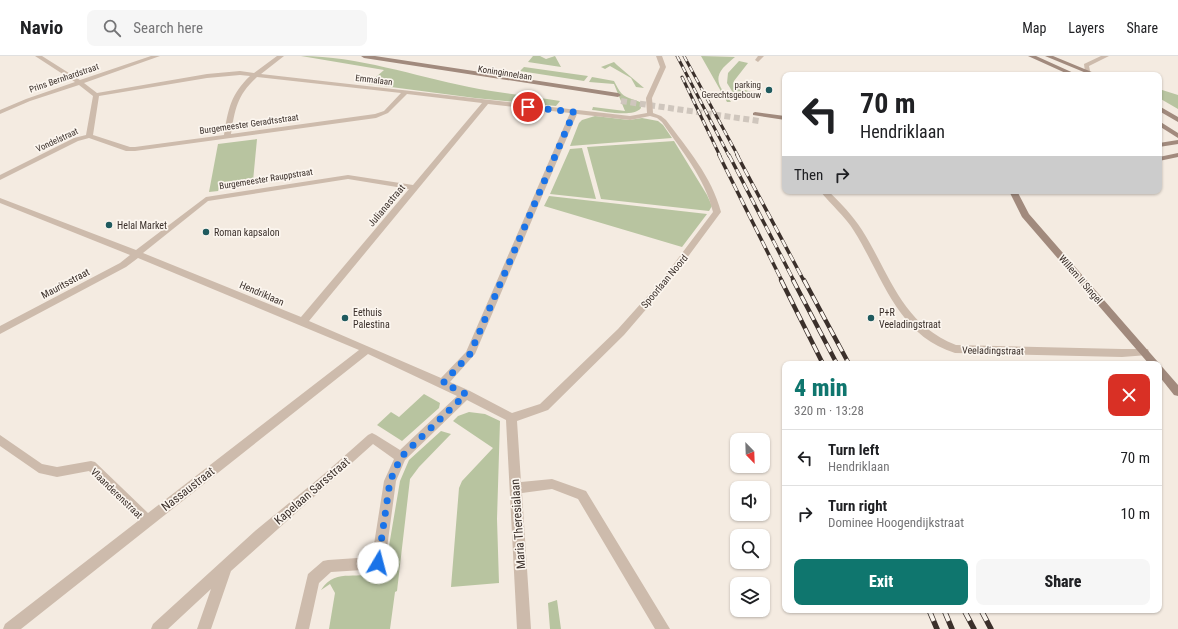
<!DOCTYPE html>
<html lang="en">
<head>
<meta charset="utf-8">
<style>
  :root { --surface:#fff; --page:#f6f6f6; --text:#202124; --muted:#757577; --line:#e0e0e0; --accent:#0f766e }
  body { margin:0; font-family:"Roboto Condensed",sans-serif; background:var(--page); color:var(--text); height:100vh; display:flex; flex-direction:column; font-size:15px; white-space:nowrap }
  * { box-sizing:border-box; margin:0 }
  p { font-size:13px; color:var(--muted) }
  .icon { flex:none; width:22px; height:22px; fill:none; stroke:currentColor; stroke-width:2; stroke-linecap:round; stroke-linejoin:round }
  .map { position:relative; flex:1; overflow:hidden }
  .sheet { position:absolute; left:782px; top:305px; width:380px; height:252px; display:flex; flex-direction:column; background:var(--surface); border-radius:8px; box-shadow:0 1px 3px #0004 }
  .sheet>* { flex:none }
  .guide { position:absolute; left:782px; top:16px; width:380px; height:122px; border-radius:8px; box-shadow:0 1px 3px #0004; background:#fff; color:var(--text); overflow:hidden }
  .needle { width:26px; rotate:157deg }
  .buttons { position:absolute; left:730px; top:377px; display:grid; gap:8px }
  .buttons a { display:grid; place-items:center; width:40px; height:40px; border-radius:8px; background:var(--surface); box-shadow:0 1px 3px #0004; font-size:20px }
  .pin { position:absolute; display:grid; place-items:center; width:34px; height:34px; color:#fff; margin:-17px; border:2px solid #fff; border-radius:50%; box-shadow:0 1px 4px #0007 }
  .me { position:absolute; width:44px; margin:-22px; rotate:8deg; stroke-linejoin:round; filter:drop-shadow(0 0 3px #0008) }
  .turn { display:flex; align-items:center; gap:14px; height:84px; padding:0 12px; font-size:18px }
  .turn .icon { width:52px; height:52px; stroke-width:2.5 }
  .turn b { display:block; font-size:28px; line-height:34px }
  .then { display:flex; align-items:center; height:38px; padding:0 12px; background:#0003; gap:8px; font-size:15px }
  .round { display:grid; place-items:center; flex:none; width:42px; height:42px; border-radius:8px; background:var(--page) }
  .overview { display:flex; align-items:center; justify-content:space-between; height:68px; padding:0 12px }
  h1 { font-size:24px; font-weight:800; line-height:30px; color:var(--accent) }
  .primary-button { display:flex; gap:8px; margin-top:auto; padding:8px 12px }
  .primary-button a { flex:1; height:46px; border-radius:8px; background:var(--accent); color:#fff; font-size:16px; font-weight:800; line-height:46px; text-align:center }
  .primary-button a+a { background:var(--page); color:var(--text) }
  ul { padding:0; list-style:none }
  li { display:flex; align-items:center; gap:12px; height:56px; padding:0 12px; border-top:1px solid var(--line) }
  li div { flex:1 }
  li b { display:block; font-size:15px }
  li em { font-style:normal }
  header { display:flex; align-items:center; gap:24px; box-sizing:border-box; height:56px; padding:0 20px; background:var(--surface); border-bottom:1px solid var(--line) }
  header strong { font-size:19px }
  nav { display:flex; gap:22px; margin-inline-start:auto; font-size:14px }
  .search { width:280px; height:36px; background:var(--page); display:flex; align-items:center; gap:10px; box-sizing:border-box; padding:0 14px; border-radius:8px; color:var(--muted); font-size:15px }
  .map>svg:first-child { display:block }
  .green { fill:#b8c4a0 }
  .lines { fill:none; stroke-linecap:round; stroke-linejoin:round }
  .secondary-tunnel { stroke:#cfc6bd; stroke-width:6; stroke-dasharray:6 3.5; stroke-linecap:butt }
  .street { fill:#cdbbac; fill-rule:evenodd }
  .secondary { fill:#a18a7d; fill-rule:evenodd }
  .rail-far3-casing { stroke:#3b302b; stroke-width:3 }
  .rail-far2-casing { stroke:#3b302b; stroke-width:3.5 }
  .rail-far1-casing { stroke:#3b302b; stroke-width:4.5 }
  .rail-casing { stroke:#3b302b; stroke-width:5.5 }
  .rail-far3 { stroke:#fbf5ee; stroke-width:2; stroke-dasharray:6; stroke-linecap:butt }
  .rail-far2 { stroke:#fbf5ee; stroke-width:2.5; stroke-dasharray:8; stroke-linecap:butt }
  .rail-far1 { stroke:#fbf5ee; stroke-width:3; stroke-dasharray:9; stroke-linecap:butt }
  .rail { stroke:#fbf5ee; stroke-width:4; stroke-dasharray:12; stroke-linecap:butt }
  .route { stroke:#1a73e8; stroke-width:7; stroke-dasharray:0 12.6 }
  .poi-dot { fill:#1f5a5e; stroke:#fbf5ee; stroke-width:1.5 }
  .labels { text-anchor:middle; stroke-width:3.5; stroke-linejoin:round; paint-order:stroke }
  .far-street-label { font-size:9px; fill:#3b302b; stroke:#fbf5ee }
  .far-poi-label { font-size:9px; fill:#3b302b; stroke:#fbf5ee; text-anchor:end }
  .street-label { font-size:10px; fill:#3b302b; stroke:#fbf5ee }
  .poi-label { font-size:10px; fill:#3b302b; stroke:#fbf5ee; text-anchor:start }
  .near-street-label { font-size:12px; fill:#3b302b; stroke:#fbf5ee }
</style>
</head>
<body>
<header>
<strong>Navio</strong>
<div class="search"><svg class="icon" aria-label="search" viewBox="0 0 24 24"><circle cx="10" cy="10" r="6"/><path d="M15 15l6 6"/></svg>Search here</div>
<nav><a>Map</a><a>Layers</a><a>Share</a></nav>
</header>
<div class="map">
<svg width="1178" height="573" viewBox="0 0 1178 573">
  <rect width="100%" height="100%" fill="#f4ebe1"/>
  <path class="green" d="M301,0C358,0 414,20 469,31C499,37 530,40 560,45L556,50L475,42L368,28L384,14Z
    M533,0H540L546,3L555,0L561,11L528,6Z
    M701,0L735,1C731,4 727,8 723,12C712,25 723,35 731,46H727Z
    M739,5L748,7L734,25V31L752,36L749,40H735L727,27L728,17Z
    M614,6L617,9L644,32L636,31L631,22L610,10L605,13L601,11Z
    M524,11L588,20L584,25L520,15Z
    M592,21L614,25C623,42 622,39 640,46L641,52C633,62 604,55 592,54L593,51L625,55L614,28L589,26Z
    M1159,33L1178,39V53L1159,42Z
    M595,60L629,64L642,62L658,65L663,69L672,82L570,90L579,67L582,64Z
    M257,83L253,125L220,130L218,135L209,136L218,88Z
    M674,85L707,139L712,150L709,155L601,143L587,91Z
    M582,92L596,143L550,138L570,93Z
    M549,140L707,158L682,191L544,150Z
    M424,338L440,347L439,352L402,385L377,369L391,356L399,361Z
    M469,356L485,358L500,365L497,463L499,527L451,531L459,432L462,425L493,392L453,365L458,360Z
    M441,375L451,378L419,411L410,423L397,535L395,536L390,573H329L335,537L330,528L321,534C337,509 360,528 379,512C382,509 384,505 387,502L400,425L409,404Z
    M557,544L561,573H550L548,547Z"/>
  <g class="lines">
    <path class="secondary-tunnel" d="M621,45L759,65"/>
    <path class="street" d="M35,0H42L80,24L151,0H160L84,27L97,37L207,18L240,15L254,17L277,0H284L261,18L630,60L647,57L646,42L660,11L656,0H662L666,11L652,42L653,57L661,60L666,64C687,92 712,121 721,156L667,229L624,279L548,354L517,365L521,426L552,423L586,435L670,573H655L578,443L552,433L522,437L531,573H517L506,364L467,344L405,404L396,425L385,507L383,511L378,513L331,516L319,527L309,573H295L308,518L323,505L328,504L372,501L384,425L394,403L373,388L231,515L211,573H197L211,533L168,573H151L153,568L255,475L323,419L368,379L372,377L376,379L400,394L457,340L368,298L21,573H3L5,568L138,465L89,415L57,421L39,417L0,390V379L42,408L57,411L91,405L95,406L148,457L359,294L138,202L126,211L0,278V270L120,207L130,199L0,147V142L136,194L206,141L348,119L413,129L482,47L407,38L388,57L376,62L135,95H126L89,82L78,85L0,124V119L74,82L86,79L93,40L79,29L30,45L0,58V54L26,43L75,26ZM240,19L250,20C231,38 228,53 224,79L135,91H130L93,79L99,40L207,22ZM257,21L401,37L384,55L375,58L231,78C235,53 237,39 257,21ZM488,48L570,57L466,296L441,322L309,265ZM577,58L630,64L650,60L657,62L662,66C681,94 705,122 713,156L661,225L618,273L540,348L512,357L470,335L450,326L475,298ZM348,123L409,133L301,261L143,197L208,145Z
      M758,0H764L758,6L755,4Z
      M1101,0H1109L1089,10L1090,15L1085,16L1084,8Z
      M820,135H828C841,147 853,160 862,174C891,220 901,267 956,289L1122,293H1148L1149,296L1148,299L1122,301L955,297C897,279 883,221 854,175C845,160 831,149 820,135Z"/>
    <path class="secondary" d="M361,0H375L618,37L621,39L618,41L364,2Z
      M1028,0H1036L1078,19H1070Z
      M1045,0H1053L1099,19H1091Z
      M1159,50L1178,61V66L1159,55Z
      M755,56L785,60V64L753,59V57Z
      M1159,65L1178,77V82L1159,70Z
      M1178,84V88L1159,91V87Z
      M1178,97V101L1159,105V101Z
      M1009,135H1017L1029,158L1178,329V340L1174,339L1159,320V308H1149L1022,161Z"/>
    <defs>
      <path id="rail-far3" d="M677,0L729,100
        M684,0L738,100
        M682,21L720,100"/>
      <path id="rail-far2" d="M719,99L782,225
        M729,99L794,225
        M737,99L804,225"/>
      <path id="rail-far1" d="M781,224L823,308
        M793,224L837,308
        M804,224L849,308"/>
      <path id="rail" d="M929,554L937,573
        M944,554L952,573
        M964,554L974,573
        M981,554L991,573"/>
    </defs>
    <use href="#rail-far3" class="rail-far3-casing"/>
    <use href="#rail-far2" class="rail-far2-casing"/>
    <use href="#rail-far1" class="rail-far1-casing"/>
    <use href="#rail" class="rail-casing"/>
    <use href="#rail-far3" class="rail-far3"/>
    <use href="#rail-far2" class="rail-far2"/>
    <use href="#rail-far1" class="rail-far1"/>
    <use href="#rail" class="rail"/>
  </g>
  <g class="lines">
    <path class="route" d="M378,507L390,425L401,401L466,338L443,327L470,298L574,56L528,51"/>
  </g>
  <g class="poi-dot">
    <circle cx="769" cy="34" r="4"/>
    <circle cx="109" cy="169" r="4"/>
    <circle cx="206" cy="176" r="4"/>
    <circle cx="345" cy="262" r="4"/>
    <circle cx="871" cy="262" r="4"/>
  </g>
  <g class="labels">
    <g class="far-street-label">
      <text transform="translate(505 17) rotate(9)" y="3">Koninginnelaan</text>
      <text transform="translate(64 22) rotate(-19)" y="3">Prins Bernhardstraat</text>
      <text transform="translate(374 24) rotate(7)" y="3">Emmalaan</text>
      <text transform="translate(249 68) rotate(-8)" y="3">Burgemeester Geradtsstraat</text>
      <text transform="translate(57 84) rotate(-25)" y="3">Vondelstraat</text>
      <text transform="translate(266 123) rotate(-9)" y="3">Burgemeester Rauppstraat</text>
    </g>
    <g class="far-poi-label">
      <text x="761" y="32">parking<tspan x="761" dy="10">Gerechtsgebouw</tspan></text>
    </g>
    <g class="street-label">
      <text transform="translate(386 149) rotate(-50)" y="4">Julianastraat</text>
      <text transform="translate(1081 223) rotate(49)" y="4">Willem II Singel</text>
      <text transform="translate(664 225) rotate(-50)" y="4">Spoorlaan Noord</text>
      <text transform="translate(65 227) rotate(-28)" y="4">Mauritsstraat</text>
      <text transform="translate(262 237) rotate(23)" y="4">Hendriklaan</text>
      <text transform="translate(993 294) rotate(1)" y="4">Veeladingstraat</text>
      <text transform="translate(117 437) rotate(44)" y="4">Vlaanderenstraat</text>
    </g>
    <g class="poi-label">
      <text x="117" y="173">Helal Market</text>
      <text x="214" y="180">Roman kapsalon</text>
      <text x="353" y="260">Eethuis<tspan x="353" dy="12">Palestina</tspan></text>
      <text x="879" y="260">P+R<tspan x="879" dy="12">Veeladingstraat</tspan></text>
    </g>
    <g class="near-street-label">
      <text transform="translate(188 433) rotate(-38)" y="4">Nassaustraat</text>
      <text transform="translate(312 435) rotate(-41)" y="4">Kapelaan Sarsstraat</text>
      <text transform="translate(518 468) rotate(-94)" y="4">Maria Theresialaan</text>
    </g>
  </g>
</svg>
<div class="buttons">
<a><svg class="needle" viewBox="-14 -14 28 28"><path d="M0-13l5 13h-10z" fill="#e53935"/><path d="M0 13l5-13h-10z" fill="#757577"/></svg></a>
<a><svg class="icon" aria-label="sound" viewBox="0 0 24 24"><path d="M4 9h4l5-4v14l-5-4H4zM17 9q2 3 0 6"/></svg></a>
<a><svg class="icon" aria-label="search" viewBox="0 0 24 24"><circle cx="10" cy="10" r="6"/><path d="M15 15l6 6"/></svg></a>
<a><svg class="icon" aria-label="layers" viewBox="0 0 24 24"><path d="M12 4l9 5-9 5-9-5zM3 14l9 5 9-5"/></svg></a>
</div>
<div class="pin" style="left:528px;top:51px;background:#d93025"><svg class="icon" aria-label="arrive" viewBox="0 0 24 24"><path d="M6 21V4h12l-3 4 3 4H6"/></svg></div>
<svg class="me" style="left:378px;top:507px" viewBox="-20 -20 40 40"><circle r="19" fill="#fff"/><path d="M0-13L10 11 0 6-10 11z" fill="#1a73e8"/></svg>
<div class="guide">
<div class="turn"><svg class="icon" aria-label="left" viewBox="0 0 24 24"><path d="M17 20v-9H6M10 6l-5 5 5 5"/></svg><div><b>70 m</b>Hendriklaan</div></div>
<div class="then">Then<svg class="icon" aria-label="right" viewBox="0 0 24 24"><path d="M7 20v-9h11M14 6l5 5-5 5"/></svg></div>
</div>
<section class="sheet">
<div class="overview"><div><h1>4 min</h1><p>320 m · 13:28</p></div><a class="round" style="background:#d93025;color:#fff"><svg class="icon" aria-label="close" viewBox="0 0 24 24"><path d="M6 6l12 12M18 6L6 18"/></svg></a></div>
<ul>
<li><svg class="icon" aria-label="left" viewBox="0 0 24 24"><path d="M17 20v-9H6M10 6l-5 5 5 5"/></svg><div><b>Turn left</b><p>Hendriklaan</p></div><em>70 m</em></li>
<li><svg class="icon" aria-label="right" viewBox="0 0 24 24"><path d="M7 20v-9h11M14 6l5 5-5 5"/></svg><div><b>Turn right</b><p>Dominee Hoogendijkstraat</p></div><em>10 m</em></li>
</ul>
<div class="primary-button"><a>Exit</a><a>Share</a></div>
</section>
</div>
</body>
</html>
